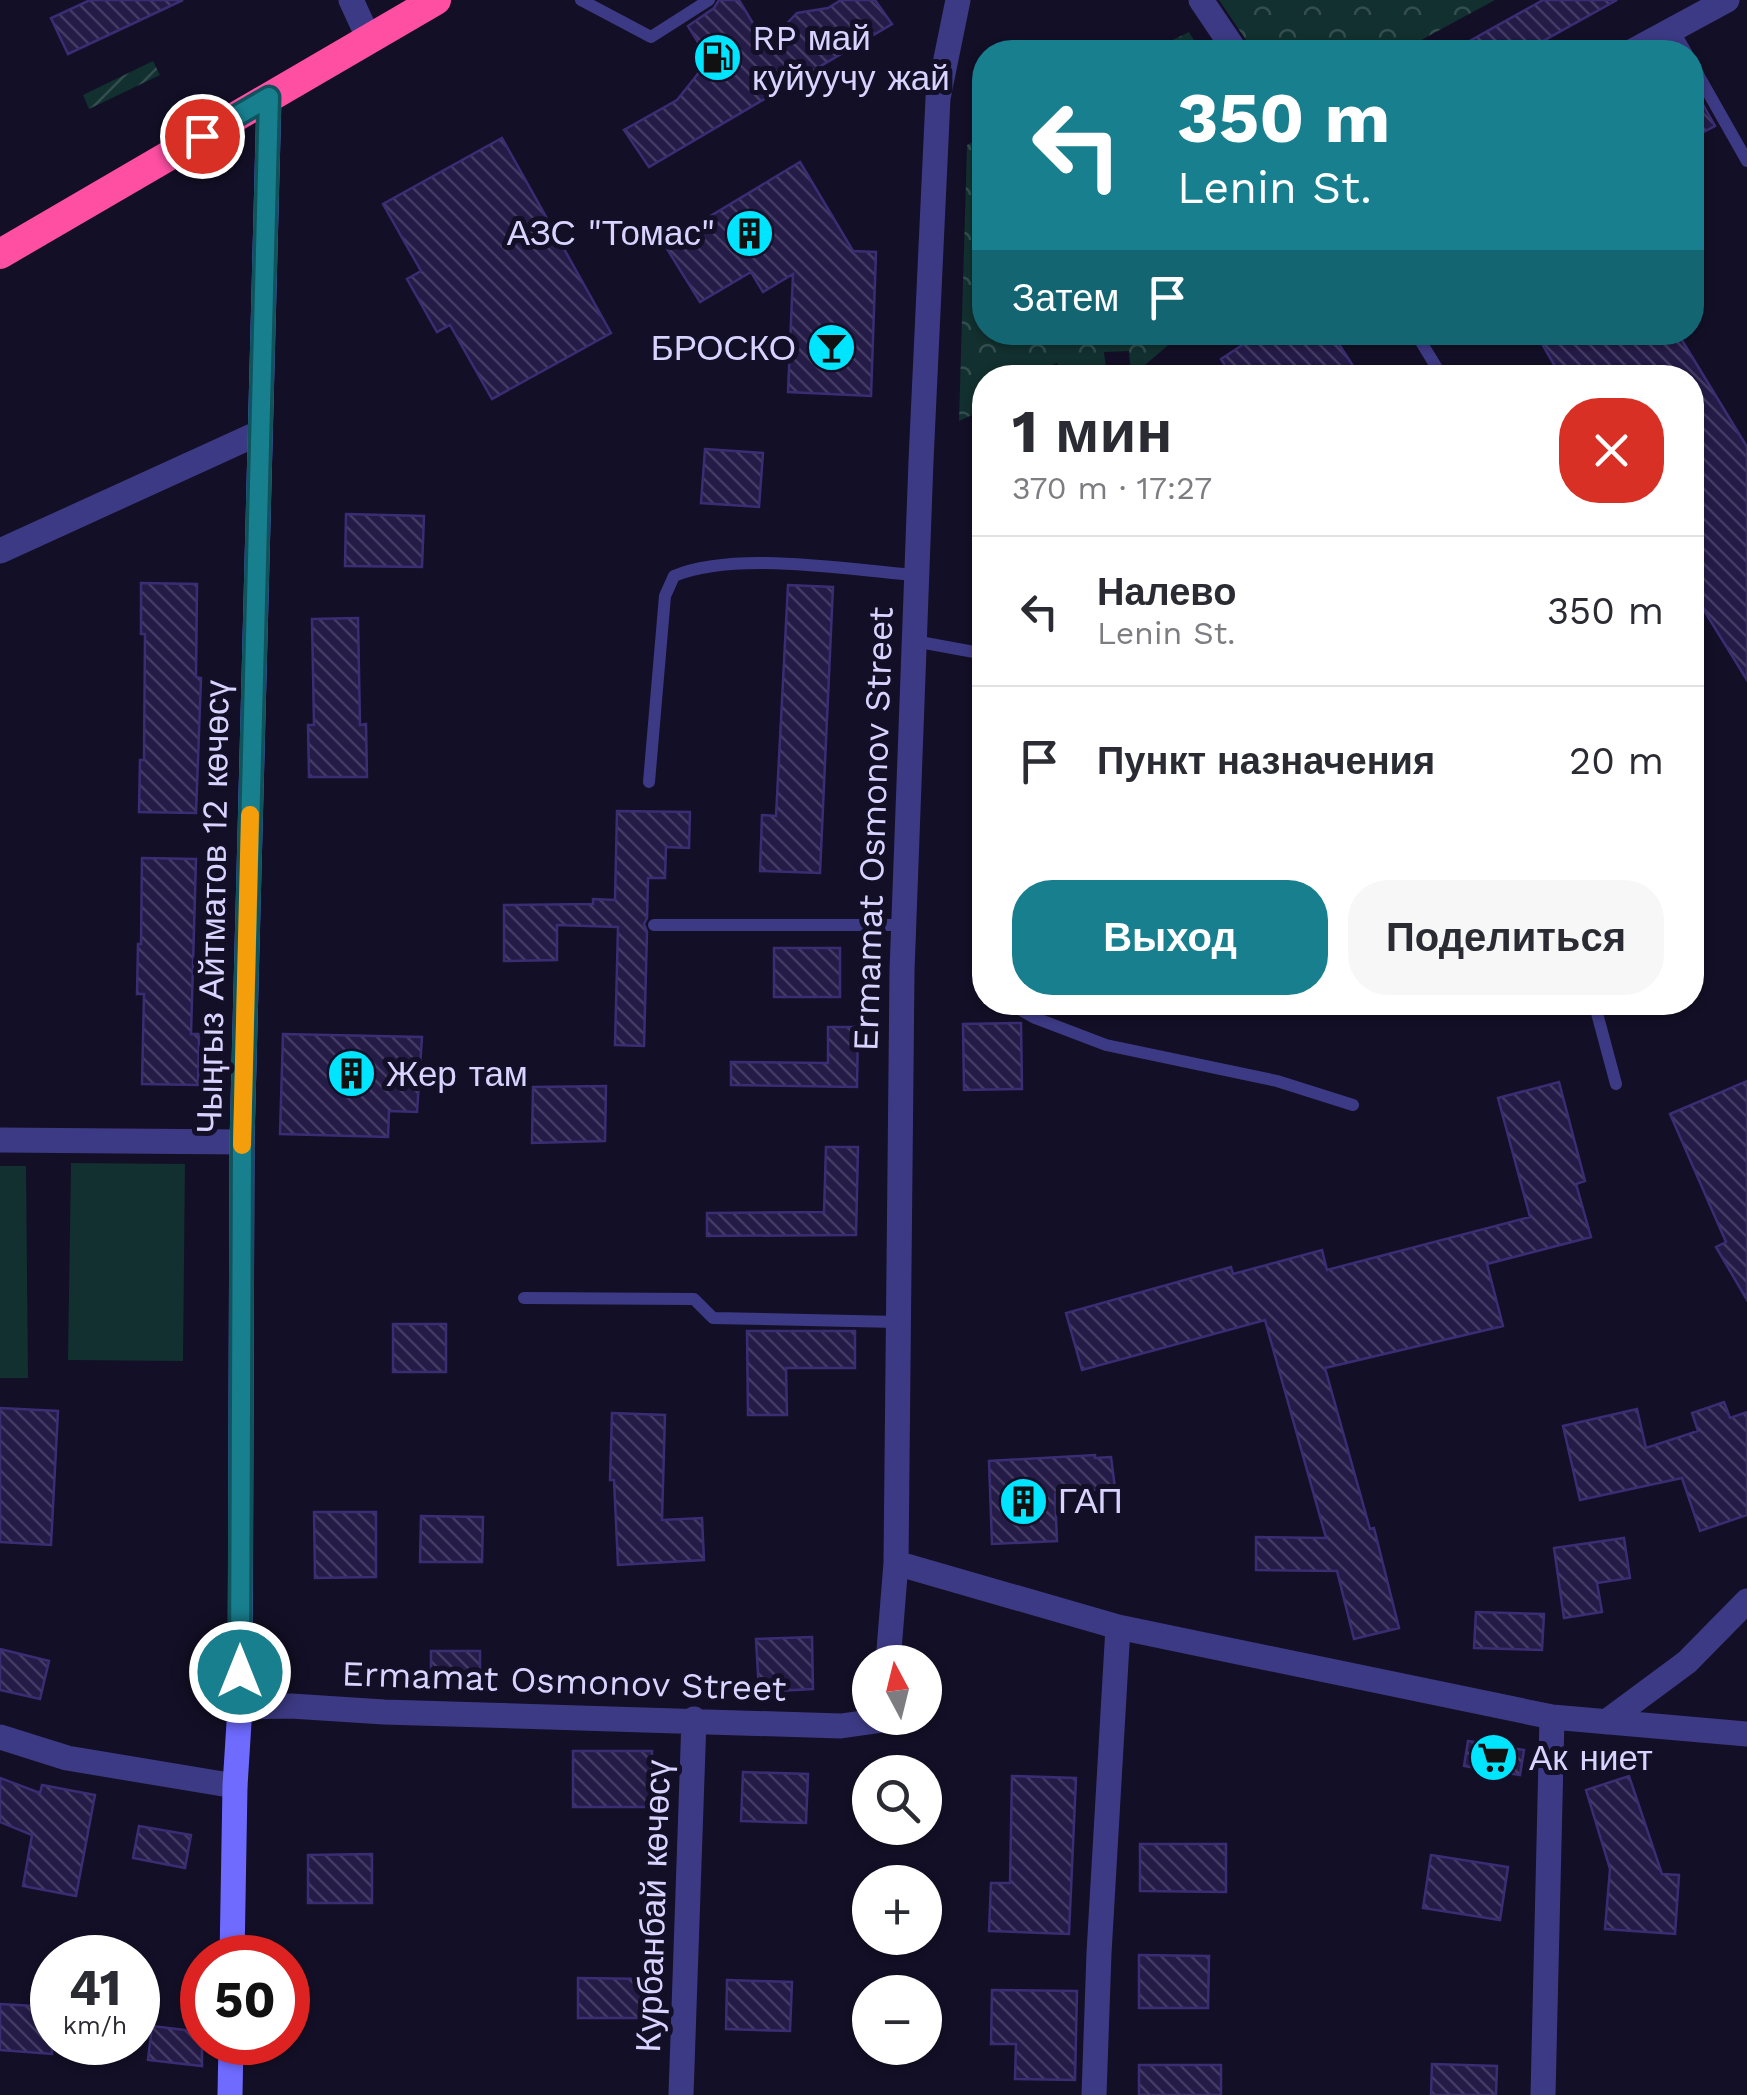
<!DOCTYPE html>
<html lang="ru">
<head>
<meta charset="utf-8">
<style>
  :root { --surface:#fff; --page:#f7f7f7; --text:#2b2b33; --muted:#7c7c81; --line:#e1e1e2; --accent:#187f8f }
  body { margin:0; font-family:"Work Sans",sans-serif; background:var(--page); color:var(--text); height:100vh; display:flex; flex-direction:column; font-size:38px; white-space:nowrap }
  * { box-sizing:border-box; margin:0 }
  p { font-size:32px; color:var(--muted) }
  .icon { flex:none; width:55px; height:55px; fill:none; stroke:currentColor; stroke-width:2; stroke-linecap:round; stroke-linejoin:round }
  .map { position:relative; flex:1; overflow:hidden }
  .side { position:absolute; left:972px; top:365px; width:732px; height:650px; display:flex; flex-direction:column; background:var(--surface); border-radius:40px; box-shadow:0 2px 8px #0004 }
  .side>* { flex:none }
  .top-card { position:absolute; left:972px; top:40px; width:732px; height:305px; border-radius:40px; box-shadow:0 2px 8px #0004; background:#187f8f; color:#fff; overflow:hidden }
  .needle { width:65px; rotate:353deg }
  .controls { position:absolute; left:852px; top:1645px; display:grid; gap:20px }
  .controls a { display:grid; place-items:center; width:90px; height:90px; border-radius:50%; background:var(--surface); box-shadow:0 2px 8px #0004; font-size:50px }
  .speed { position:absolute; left:30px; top:1935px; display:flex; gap:20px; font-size:50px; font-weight:700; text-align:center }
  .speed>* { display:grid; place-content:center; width:130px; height:130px; border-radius:50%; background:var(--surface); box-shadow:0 2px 8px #0004; line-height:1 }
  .speed small { font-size:25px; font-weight:400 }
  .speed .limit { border:15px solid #d22; background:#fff; color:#111 }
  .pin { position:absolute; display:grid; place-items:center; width:85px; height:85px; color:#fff; margin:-42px; border:5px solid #fff; border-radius:50%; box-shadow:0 2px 10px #0007 }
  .me { position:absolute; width:110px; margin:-55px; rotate:0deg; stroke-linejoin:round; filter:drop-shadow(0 0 8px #0008) }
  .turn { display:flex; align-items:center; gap:35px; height:210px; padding:0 40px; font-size:45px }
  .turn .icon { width:130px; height:130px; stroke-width:2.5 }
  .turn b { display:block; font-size:70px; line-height:85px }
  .then { display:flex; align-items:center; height:95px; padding:0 40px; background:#0003; gap:20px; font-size:38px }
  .round { display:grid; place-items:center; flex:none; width:105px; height:105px; border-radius:40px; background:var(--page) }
  .summary { display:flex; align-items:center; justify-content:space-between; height:170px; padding:0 40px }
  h1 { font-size:60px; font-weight:700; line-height:75px }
  .cta { display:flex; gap:20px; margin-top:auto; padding:20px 40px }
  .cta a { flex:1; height:115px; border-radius:40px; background:var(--accent); color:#fff; font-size:40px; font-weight:700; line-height:115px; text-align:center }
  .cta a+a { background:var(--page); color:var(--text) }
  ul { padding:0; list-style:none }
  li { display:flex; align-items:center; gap:30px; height:150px; padding:0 40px; border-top:2px solid var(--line) }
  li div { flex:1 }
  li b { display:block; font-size:38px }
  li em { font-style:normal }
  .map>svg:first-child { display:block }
  .forest { fill:url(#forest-crowns) }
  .park { fill:#12302f }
  .garden { fill:url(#garden-furrows) }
  .building { fill:url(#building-back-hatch); stroke:#3b2d73; stroke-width:2.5 }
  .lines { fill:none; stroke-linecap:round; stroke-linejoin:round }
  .lane { stroke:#3d3a85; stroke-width:12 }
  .street { stroke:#3d3a85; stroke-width:25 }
  .secondary { stroke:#6f6bff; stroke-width:25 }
  .highway { stroke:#ff4fa3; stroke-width:30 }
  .route-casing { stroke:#10535d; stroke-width:25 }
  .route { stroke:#187f8f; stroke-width:18 }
  .slow { stroke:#f59e0b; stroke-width:18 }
  .labels { text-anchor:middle; stroke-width:10; stroke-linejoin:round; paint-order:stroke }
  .poi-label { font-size:35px; fill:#d9d4ff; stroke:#130f26; text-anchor:start }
  .street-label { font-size:35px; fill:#d9d4ff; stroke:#130f26 }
</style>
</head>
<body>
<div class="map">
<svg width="1747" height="2095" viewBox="0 0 1747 2095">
  <defs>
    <pattern id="forest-crowns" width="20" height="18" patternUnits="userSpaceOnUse" patternTransform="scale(2.5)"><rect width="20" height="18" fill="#12302f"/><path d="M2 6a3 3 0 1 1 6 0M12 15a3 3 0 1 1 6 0" fill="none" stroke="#344d4e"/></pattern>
    <pattern id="garden-furrows" width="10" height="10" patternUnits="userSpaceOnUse" patternTransform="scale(2.5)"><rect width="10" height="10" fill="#12302f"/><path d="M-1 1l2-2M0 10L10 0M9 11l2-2" fill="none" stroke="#344d4e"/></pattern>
    <pattern id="building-back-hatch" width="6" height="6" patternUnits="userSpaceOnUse" patternTransform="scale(2.5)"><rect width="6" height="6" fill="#241b47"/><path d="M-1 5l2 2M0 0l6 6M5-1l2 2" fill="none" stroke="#433b63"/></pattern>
  </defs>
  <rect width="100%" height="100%" fill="#130f26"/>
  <path class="forest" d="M1219,0H1495L1399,52H1254Z
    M1189,32L1201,52H1148Z
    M985,136V332H1168L1173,341L1131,377L1129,351L1104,352L1107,377H1067L1057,363L1039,370L1043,377L985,378V409L959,421L967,145Z"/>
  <path class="park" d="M71,1163L185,1164L183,1361L68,1360Z
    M0,1166H26L28,1378H0Z"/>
  <path class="garden" d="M153,61L160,75L89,109L83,95Z"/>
  <path class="building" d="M90,0H183L68,54L51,18Z
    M719,0H739L766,45L797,13L828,8L841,0H875L892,24L649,167L624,130L677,100L709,60L688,26L714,8Z
    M1543,0H1617L1523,52H1450Z
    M1692,85L1715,126L1692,138Z
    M502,138L611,333L492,399L450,325L437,332L407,279L421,271L383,204Z
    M800,162L853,251L876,252L871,396L788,392L793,274L763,292L751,272L700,302L664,244Z
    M1262,332H1331L1361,378H1233L1221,359Z
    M1535,332H1677L1747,447V680L1692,591V378H1562Z
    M705,449L763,453L759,507L701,503Z
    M346,514L424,516L422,567L345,566Z
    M141,583L197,584L196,677L201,678L196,813L139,812L140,760H144L145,634H141Z
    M788,585L833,587L820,873L760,871L762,815L776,816Z
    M358,618L360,725L366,724L367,777H309L308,725H314L312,619Z
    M617,811L690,812L689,848L666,847L665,878H648L647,918L644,924L647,932L644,1046L615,1045L618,927L557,925V960L504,961V905L593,904V899L615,900Z
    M142,858L196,859L191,1034H199L198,1085L142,1084L144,994H137L138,944H141Z
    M774,948H840V997H774Z
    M1021,1023L1022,1089L964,1090L963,1024Z
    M828,1027H858L857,1087L731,1085V1062L828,1063Z
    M283,1034L422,1037L417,1112L389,1111L388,1137L280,1134Z
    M1747,1081V1300L1716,1247L1726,1242L1670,1114Z
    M1559,1082L1585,1181L1576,1184L1591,1237L1487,1264L1503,1326L1325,1368L1370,1529L1374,1528L1399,1628L1354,1639L1337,1571L1256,1570V1537L1326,1538L1265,1320L1082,1370L1066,1313L1231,1267L1233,1274L1322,1250L1327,1270L1530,1217L1498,1098Z
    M606,1086L605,1141L532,1143L533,1087Z
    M826,1147H858L856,1235L707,1236V1213L824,1212Z
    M393,1324H446V1372H393Z
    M747,1331H855V1368H786L787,1415H748Z
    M1724,1402L1730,1418L1747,1412V1515L1700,1531L1682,1478L1580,1500L1563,1426L1637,1409L1646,1448L1698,1431L1692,1413Z
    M0,1408L58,1411L51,1545L0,1542Z
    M612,1413L665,1415L662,1520L702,1518L704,1560L618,1565L614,1480H610Z
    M1095,1455V1458L1111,1457L1115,1488L1055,1494L1057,1541L992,1544L989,1461Z
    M314,1512H376V1577L315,1578Z
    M421,1516L483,1517L482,1562H420Z
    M1624,1538L1630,1578L1597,1583L1602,1612L1564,1618L1554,1548Z
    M1476,1612L1544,1614L1542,1650L1474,1648Z
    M812,1637L813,1689L759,1692L756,1639Z
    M0,1649L49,1661L40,1699L0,1690Z
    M431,1651H480V1683H431Z
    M1468,1741L1524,1750L1520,1775L1464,1766Z
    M573,1751H652V1807H573Z
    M743,1772L808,1774L806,1823L741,1821Z
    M1012,1776L1076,1778L1069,1934L989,1931L991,1883H1010Z
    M1629,1776L1662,1874L1679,1875L1675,1934L1605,1929L1610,1869L1586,1790Z
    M0,1778L40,1793L42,1785L95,1795L76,1896L23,1886L32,1835L0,1822Z
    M139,1826L191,1835L185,1868L133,1858Z
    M1140,1844H1226V1892L1140,1891Z
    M372,1854V1903H308V1855Z
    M1431,1855L1508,1867L1500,1920L1423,1908Z
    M1139,1955L1209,1956L1208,2008H1139Z
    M578,1978L649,1979V2018H578Z
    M727,1980L792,1982L790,2031L726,2029Z
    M992,1990L1077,1991L1075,2080L1015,2079L1016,2044H991Z
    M0,2004L52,2007V2054L0,2050Z
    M152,2026L202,2032V2066L148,2060Z
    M1432,2064L1497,2066L1496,2095H1431Z
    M1139,2065H1221V2095H1139Z"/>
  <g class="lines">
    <path class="lane" d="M581,0L651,37L709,0
      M1673,30L1686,52
      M1692,64L1747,161
      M1415,332L1443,378
      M914,641L985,654
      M649,782L665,596L674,576C735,550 849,570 916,575
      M985,881L979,961L985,976
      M654,925H904
      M1007,1002L1035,1018L1106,1045L1277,1081L1353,1105
      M1594,1002L1616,1084
      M524,1298L694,1299L713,1318L898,1322"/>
    <path class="street" d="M351,0L369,39
      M1201,0L1236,52
      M1631,52L1727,0
      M0,551L259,433
      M0,1140L242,1142
      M896,1563L1118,1627L1552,1717L1747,1734
      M888,1662L896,1563L902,971L921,461L938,98L958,0
      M240,1707L291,1706L384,1712L841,1726L883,1720L884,1718
      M1606,1722L1687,1662L1747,1601
      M0,1737L67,1758L235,1786
      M681,2095L694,1719
      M1094,2095L1099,1953L1118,1627
      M1543,2095L1552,1717"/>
    <path class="secondary" d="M232,1958L235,1786L240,1707L242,1142L269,97
      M230,2095L231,2042"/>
    <path class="highway" d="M0,254L436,0"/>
  </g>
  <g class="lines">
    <defs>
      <path id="route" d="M202,136L269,97L242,1142L240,1672"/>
    </defs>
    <use href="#route" class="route-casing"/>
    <use href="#route" class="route"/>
    <path class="slow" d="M242,1145L250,815"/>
  </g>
  <defs>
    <symbol id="fuel-disc" viewBox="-11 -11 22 22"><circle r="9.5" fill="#00e5ff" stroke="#130f26"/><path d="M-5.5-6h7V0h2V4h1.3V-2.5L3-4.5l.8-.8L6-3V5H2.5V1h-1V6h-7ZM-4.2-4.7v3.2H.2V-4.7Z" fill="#111"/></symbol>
    <symbol id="building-disc" viewBox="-11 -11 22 22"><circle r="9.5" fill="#00e5ff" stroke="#130f26"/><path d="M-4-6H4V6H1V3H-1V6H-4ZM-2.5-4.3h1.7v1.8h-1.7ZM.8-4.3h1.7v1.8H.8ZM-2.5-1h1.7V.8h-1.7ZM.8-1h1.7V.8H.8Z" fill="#111"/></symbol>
    <symbol id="bar-disc" viewBox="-11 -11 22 22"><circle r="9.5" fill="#00e5ff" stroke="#130f26"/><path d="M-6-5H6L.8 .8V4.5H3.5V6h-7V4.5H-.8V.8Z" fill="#111"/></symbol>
    <symbol id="supermarket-disc" viewBox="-11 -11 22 22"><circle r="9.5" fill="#00e5ff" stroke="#130f26"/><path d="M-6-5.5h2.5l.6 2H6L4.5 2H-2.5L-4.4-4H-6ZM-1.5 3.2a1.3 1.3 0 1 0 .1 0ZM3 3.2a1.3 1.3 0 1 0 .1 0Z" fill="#111"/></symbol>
  </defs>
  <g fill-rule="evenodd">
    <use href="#fuel-disc" x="690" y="30" width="55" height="55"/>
    <use href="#building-disc" x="722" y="206" width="55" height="55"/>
    <use href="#bar-disc" x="804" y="320" width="55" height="55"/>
    <use href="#building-disc" x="324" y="1046" width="55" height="55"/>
    <use href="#building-disc" x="996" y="1474" width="55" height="55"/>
    <use href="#supermarket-disc" x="1466" y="1730" width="55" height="55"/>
  </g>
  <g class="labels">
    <g class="poi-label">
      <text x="752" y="50">RP май<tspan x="752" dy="40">куйуучу жай</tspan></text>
      <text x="715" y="245" text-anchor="end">АЗС "Томас"</text>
      <text x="796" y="360" text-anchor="end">БРОСКО</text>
      <text x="386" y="1086">Жер там</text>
      <text x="1058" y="1513">ГАП</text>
      <text x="1529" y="1770">Ак ниет</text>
    </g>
    <g class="street-label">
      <text transform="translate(873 829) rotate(-88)" y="12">Ermamat Osmonov Street</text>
      <text transform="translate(213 907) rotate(-89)" y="12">Чыңгыз Айтматов 12 көчөсү</text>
      <text transform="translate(564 1681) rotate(2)" y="12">Ermamat Osmonov Street</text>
      <text transform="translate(653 1906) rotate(-88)" y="12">Курбанбай көчөсү</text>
    </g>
  </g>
</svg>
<div class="controls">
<a><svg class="needle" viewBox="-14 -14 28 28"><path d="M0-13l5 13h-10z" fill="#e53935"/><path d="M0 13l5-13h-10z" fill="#7c7c81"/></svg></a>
<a><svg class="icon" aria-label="search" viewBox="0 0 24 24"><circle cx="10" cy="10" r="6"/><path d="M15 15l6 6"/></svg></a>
<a>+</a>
<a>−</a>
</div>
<div class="speed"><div>41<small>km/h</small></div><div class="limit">50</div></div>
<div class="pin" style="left:202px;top:136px;background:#d93025"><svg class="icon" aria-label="arrive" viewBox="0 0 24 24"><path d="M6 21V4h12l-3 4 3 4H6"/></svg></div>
<svg class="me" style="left:240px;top:1672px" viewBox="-20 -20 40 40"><circle r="17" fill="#187f8f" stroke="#fff" stroke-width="3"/><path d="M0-11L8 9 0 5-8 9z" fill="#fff"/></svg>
<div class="top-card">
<div class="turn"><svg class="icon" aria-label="left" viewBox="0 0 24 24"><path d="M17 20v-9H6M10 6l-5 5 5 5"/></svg><div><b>350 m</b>Lenin St.</div></div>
<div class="then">Затем<svg class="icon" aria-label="arrive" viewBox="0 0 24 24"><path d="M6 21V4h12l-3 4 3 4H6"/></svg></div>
</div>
<section class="side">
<div class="summary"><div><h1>1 мин</h1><p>370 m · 17:27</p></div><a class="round" style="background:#d93025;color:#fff"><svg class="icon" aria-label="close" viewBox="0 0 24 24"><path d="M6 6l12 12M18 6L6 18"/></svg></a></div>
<ul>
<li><svg class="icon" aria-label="left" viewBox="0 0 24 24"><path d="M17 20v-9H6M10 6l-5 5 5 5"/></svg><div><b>Налево</b><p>Lenin St.</p></div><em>350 m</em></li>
<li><svg class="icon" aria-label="arrive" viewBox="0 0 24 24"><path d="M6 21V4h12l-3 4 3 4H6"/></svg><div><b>Пункт назначения</b></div><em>20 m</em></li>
</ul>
<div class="cta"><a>Выход</a><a>Поделиться</a></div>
</section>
</div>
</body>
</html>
